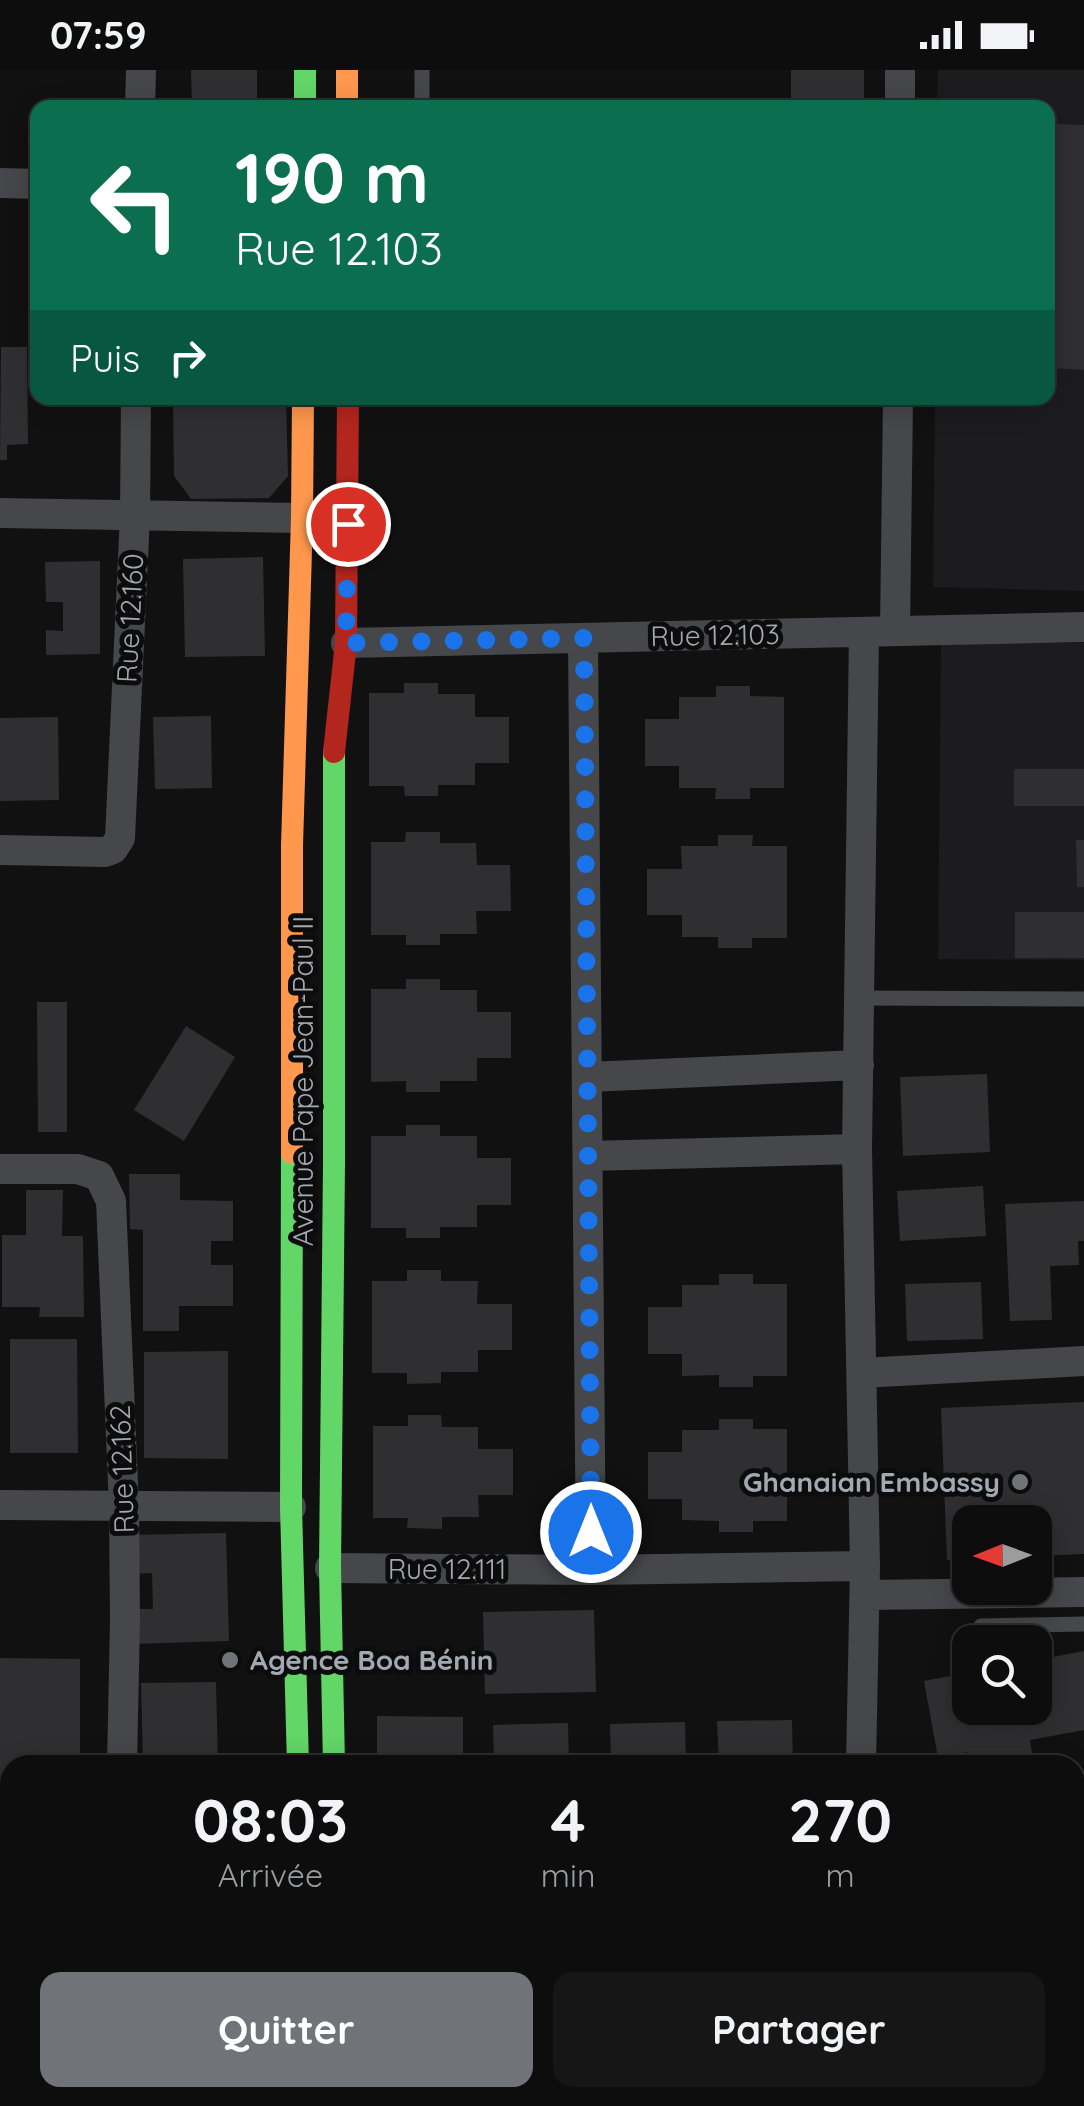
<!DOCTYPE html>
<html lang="fr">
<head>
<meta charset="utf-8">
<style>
  :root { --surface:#0d0d0e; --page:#161617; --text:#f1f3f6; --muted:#9a9c9e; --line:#2d2d2e; --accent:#707479 }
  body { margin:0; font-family:Quicksand,sans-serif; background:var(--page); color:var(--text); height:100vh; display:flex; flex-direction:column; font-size:38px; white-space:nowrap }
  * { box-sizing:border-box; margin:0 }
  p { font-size:32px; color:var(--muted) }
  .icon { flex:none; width:55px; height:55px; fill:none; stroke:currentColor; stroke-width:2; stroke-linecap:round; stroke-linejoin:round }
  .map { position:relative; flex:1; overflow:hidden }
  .drawer { position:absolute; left:0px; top:1685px; width:1085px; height:352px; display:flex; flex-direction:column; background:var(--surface); border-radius:30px 30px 0 0; box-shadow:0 5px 25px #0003,0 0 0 2px var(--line) }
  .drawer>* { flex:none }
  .top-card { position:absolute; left:30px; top:30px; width:1025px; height:305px; border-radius:20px; box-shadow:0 5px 25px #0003,0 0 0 2px var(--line); background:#0b6e4f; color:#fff; overflow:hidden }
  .needle { width:65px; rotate:269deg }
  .buttons { position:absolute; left:952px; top:1435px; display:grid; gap:20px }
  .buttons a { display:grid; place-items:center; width:100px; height:100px; border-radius:20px; background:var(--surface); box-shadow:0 5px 25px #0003,0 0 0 2px var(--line); font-size:50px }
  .pin { position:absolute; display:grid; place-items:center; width:85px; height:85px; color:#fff; margin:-42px; border:5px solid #fff; border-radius:50%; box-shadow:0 2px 10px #0007 }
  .me { position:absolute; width:110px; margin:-55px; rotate:0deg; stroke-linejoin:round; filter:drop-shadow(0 0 8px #0008) }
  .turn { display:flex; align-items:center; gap:35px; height:210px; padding:0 40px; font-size:45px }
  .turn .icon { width:130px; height:130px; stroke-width:2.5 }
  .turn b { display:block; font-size:70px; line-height:85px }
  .then { display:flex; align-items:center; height:95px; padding:0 40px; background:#0003; gap:20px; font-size:38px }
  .eta { display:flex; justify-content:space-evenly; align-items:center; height:170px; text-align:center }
  .eta b { font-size:60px; font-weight:700; line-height:70px }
  .button { display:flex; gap:20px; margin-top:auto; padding:20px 40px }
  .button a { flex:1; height:115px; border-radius:20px; background:var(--accent); color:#fff; font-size:40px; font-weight:700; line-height:115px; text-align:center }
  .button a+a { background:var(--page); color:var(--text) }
  .status { display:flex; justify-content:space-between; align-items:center; height:70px; padding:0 50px; background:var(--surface); direction:ltr }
  .status svg { height:28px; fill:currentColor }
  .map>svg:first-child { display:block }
  .built { fill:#1c1c1e }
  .building { fill:#2f2f32 }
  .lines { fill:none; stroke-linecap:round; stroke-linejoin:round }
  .lane { stroke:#45474a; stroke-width:15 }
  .street { stroke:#45474a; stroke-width:30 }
  .fast { stroke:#63d668; stroke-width:22 }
  .slow { stroke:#ff974d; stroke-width:22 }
  .jam { stroke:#b3261e; stroke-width:22 }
  .route { stroke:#1a73e8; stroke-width:18; stroke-dasharray:0 32.4 }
  .poi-dot { fill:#707479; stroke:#0c0c0d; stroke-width:4 }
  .labels { text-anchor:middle; stroke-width:10; stroke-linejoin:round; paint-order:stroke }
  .street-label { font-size:28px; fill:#a3a9b1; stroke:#0c0c0d }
  .poi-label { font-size:28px; font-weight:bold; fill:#a3a9b1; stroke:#0c0c0d; text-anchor:end }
</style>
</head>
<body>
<div class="status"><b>07:59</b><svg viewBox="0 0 49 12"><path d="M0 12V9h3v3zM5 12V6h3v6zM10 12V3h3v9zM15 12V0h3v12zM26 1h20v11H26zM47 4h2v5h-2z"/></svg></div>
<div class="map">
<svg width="1084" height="2036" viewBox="0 0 1084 2036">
  <rect width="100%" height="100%" fill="#111112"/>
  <path class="built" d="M938,0H1084V521L933,517L935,328H1048V38L937,37Z
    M941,572L1084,573V890L938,889Z"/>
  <path class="building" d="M191,0H257V32H242L243,38L192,37Z
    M791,0H864V38H791Z
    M1057,54L1084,55V300L1049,298Z
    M1,277H27L28,374L7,375V390H0Z
    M173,328H286L288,406L269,428L191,429L174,406Z
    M263,487L265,586L185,587L183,489Z
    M100,491V584L46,585V560L63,561V532H46L45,492Z
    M404,613H438V624H475V647H509V693H475V715H438V726H405L404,716H369V623H404Z
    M716,616H750V626L784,627V718H750V729H715L716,718H679V696H645V649H679V627H716Z
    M211,646L212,718L155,719L153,647Z
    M58,647L59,730L0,731V648Z
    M1014,699H1084V736H1014Z
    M406,762H440V773H476L477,795H510L511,841H476L477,864H440V875H406V865H371V772H405Z
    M718,765H753L752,776H787V868H752V878H718V867H682V845H647V799H682L681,776H718Z
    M1076,770H1084V817H1077Z
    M1015,842H1084V888H1015Z
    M406,909H440V920H477V942H511V988H477V1011H440V1022H406V1011L371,1012V919H406Z
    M37,932H67V1062H38Z
    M186,956L235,987L184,1071L134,1040Z
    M987,1004L990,1082L903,1086L900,1007Z
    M406,1055H440V1066H477V1088H511V1135H477V1157H440V1168H406V1158H371V1066H406Z
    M129,1104H180V1130L233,1131V1171H211V1195H233V1236H179V1261H143V1160L130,1159Z
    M983,1116L986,1166L900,1171L897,1121Z
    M26,1120H63L62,1166H83L84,1247H39L40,1237H2V1165H26Z
    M1084,1131V1171H1078L1079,1195L1050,1196L1052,1250L1010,1251L1005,1134Z
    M407,1200H441V1211H478L477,1234H512V1280H478V1302H441V1313L407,1314V1303H372V1211H407Z
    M719,1204H753V1214H787V1306H753V1317H719V1305L682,1306V1284H648V1237H682V1215H719Z
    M981,1212L983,1269L907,1271L905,1214Z
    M10,1269H77L78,1383H10Z
    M228,1281V1389L144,1388V1282Z
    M1084,1332V1484L1035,1486V1452H970V1489L947,1490L941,1338Z
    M408,1345H441L442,1357H478V1379H513V1425H478L479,1447H442V1459L407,1458L408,1448H373V1356H408Z
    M719,1349H753V1359H787V1451H753V1462H719V1451L682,1450V1429H648V1382H682V1360H719Z
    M226,1463L229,1571L132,1574L131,1539H153L152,1503L131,1504L130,1465Z
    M594,1540L596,1622L485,1624L483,1542Z
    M1044,1566L1048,1588L1084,1581V1660L1030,1670L1034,1695H969L967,1682L938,1688L924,1611L970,1602V1638H1035V1572H1020V1571Z
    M0,1588L80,1589V1695H10V1745H0Z
    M216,1612L218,1695H143L141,1613Z
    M377,1646L463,1647V1695H377Z
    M792,1650L793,1695H719L717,1651Z
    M685,1652L686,1695H611L610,1654Z
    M568,1653L569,1695H494L493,1655Z
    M1083,1794L1084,1890L1075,1894V1798Z
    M0,1804L10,1805V1884H0Z
    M0,1941H10V2028H62V2036H0Z
    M1075,1949L1084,1971V2004L1075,2008Z
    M148,2028H214L213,2036H148Z
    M944,2028H1009L988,2036H947Z"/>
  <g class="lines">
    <path class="lane" d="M422,0V38
      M861,928L1084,929
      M981,1556L1084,1554"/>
    <path class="street" d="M140,38L141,0
      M900,38V0
      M0,113L38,114
      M0,443L302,448
      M895,561L898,328
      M583,568L591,1500
      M346,573L1084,557
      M0,780L105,782L113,779L120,768L135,445L136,328
      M588,1007L859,995
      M588,1086L857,1079
      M0,1099H78L99,1106L111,1131L124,1436L125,1551L122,1695
      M862,1303L1084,1291
      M0,1435L291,1437
      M330,1498L591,1500L865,1496
      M865,1525L1084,1522
      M861,1695L865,1496L857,1079L864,562
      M0,1769H10
      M120,2036V2028
      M851,2036L852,2028
      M1081,2036L1084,2035"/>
    <path class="fast" d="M305,0V38
      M334,682V1093L330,1498L334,1695
      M292,1083L291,1437L298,1695"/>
    <path class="slow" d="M347,0V38
      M292,1083V776L302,448L303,328
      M297,2028V2036
      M335,2028V2036"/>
    <path class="jam" d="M334,682L346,573L348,328"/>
  </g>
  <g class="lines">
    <path class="route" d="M348,454L346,573L584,568L591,1462"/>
  </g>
  <g class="poi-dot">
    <circle cx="1020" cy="1412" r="10"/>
    <circle cx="230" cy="1590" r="10"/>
  </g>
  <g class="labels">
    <g class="street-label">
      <text transform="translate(130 548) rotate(-87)" y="10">Rue 12.160</text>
      <text transform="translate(715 565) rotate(-1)" y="10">Rue 12.103</text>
      <text transform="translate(303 1011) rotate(-90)" y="10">Avenue Pape Jean-Paul II</text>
      <text transform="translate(122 1399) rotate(-92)" y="10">Rue 12.162</text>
      <text x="447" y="1509">Rue 12.111</text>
    </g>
    <g class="poi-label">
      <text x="1000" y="1422">Ghanaian Embassy</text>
      <text x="250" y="1600" text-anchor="start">Agence Boa Bénin</text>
    </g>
  </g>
</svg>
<div class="buttons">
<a><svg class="needle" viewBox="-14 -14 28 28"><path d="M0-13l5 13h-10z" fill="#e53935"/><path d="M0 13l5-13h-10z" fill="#9a9c9e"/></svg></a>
<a><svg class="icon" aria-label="search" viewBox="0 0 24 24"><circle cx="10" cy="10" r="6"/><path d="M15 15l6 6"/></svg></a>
</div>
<div class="pin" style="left:348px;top:454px;background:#d93025"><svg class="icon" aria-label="arrive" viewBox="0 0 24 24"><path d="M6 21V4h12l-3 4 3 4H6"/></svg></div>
<svg class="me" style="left:591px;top:1462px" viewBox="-20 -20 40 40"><circle r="17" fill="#1a73e8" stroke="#fff" stroke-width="3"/><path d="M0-11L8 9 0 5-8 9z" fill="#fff"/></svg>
<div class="top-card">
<div class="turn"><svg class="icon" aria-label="left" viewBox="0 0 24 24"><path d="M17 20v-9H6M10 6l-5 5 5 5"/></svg><div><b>190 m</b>Rue 12.103</div></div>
<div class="then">Puis<svg class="icon" aria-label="right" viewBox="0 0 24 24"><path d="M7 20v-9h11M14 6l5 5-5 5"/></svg></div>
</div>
<section class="drawer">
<div class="eta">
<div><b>08:03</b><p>Arrivée</p></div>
<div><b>4</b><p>min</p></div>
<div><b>270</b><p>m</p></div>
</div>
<div class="button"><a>Quitter</a><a>Partager</a></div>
</section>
</div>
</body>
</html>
